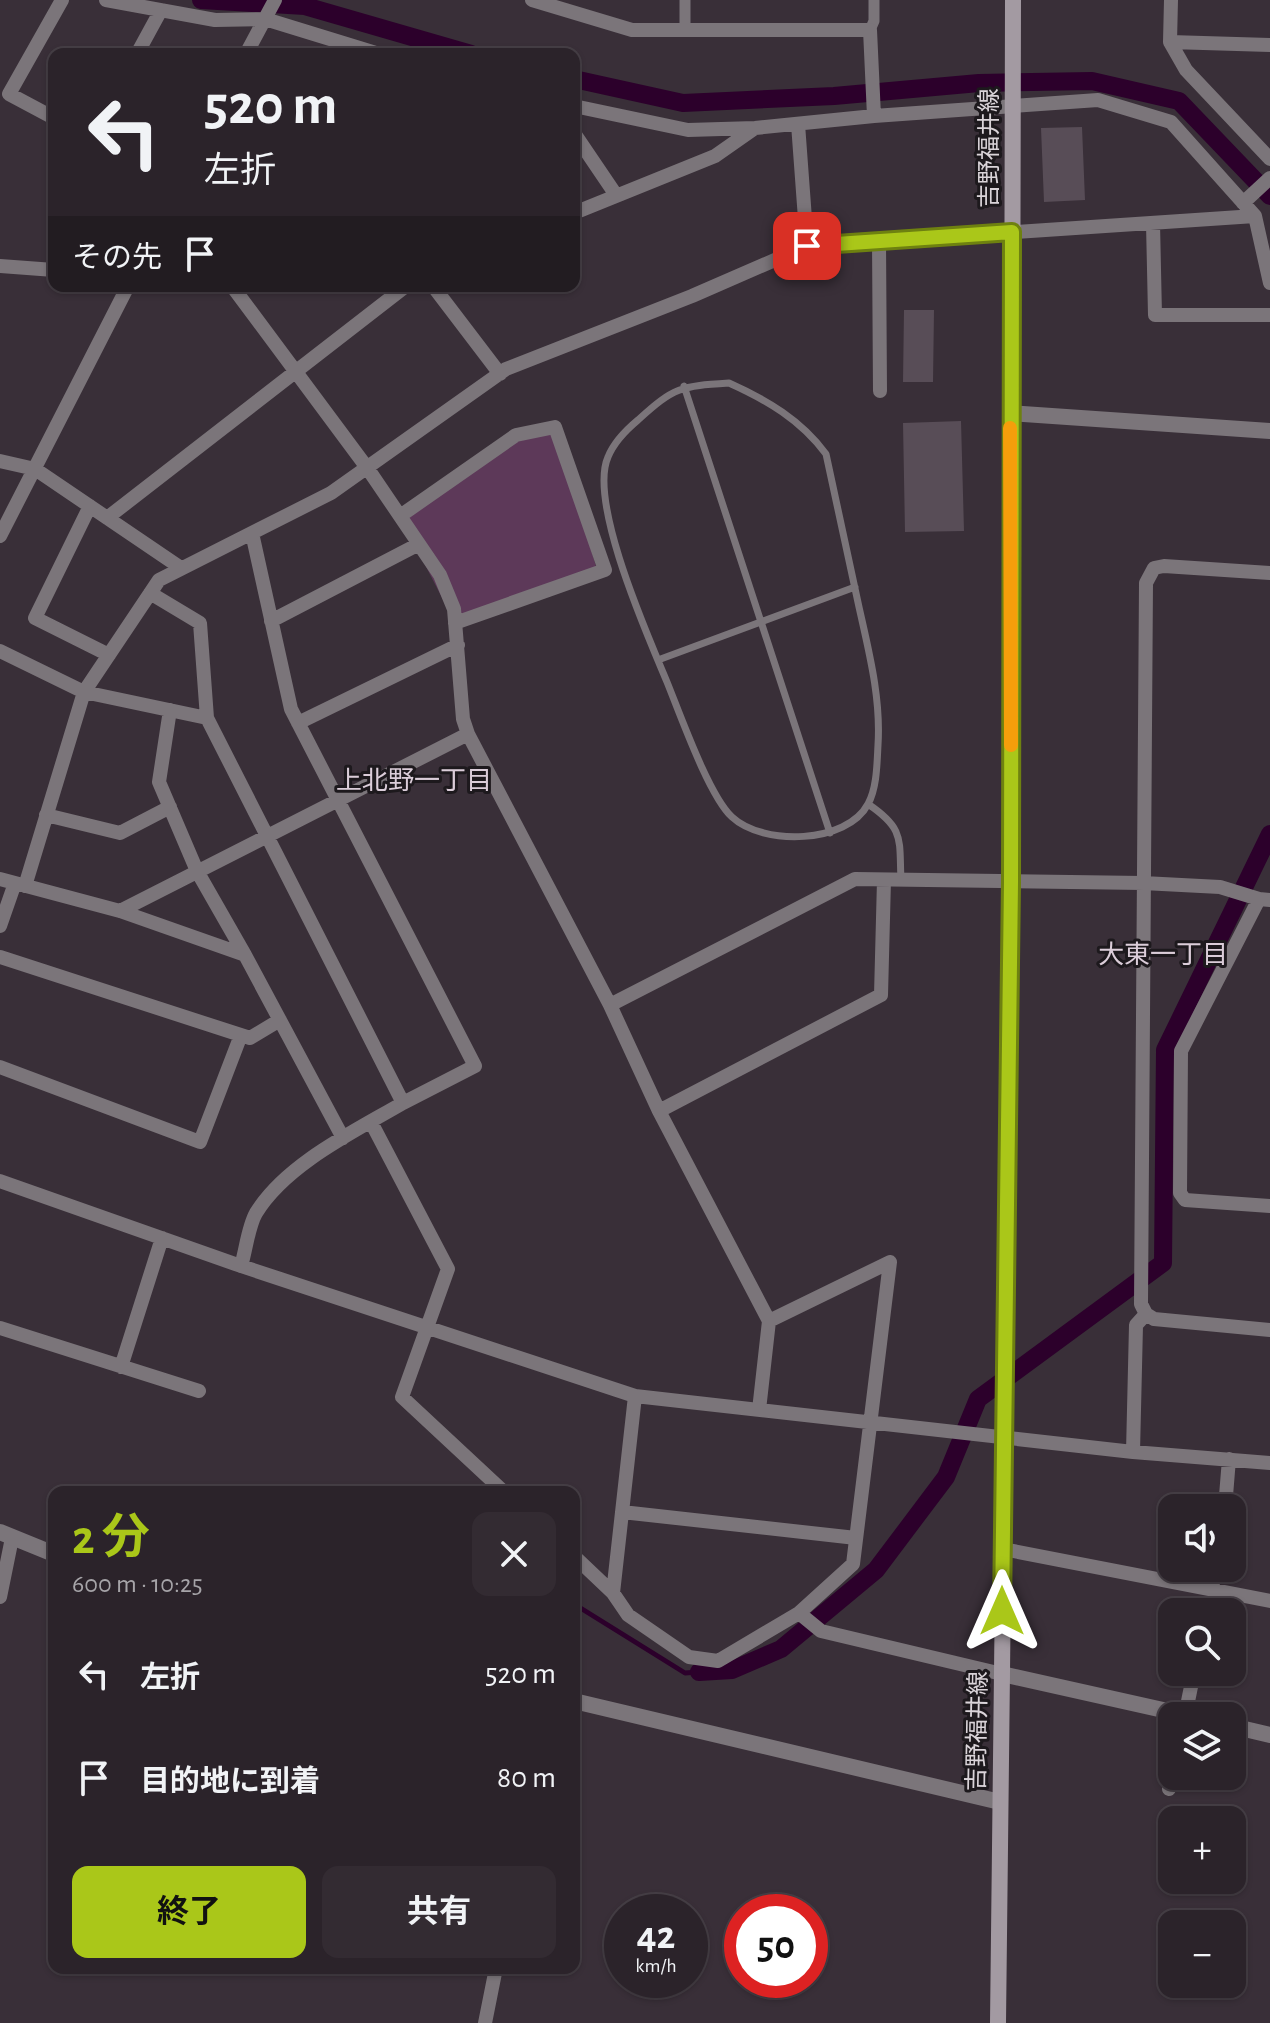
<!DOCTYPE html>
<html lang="ja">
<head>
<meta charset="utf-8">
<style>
  :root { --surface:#2b232a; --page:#332b32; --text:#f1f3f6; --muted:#a6a4a8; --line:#474047; --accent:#aac719 }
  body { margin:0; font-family:"Alegreya Sans","Noto Sans JP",sans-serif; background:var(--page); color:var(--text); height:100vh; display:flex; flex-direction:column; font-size:30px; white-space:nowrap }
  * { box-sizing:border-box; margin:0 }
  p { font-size:26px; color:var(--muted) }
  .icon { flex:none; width:44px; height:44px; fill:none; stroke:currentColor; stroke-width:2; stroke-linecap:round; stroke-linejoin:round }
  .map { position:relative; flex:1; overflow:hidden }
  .drawer { position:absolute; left:48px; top:1486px; width:532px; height:488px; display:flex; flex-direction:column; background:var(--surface); border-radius:16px; box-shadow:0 2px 6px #0004,0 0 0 2px var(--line) }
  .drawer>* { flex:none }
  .top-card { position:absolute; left:48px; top:48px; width:532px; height:244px; border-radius:16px; box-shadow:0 2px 6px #0004,0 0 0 2px var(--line); background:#2b232a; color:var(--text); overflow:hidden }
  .fabs { position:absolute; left:1158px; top:1494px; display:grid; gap:16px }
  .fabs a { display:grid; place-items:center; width:88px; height:88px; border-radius:16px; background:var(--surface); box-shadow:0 2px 6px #0004,0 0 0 2px var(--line); font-size:40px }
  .speed { position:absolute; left:604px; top:1894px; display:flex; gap:16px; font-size:40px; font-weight:700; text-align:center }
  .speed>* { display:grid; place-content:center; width:104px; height:104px; border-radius:50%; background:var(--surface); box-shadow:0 2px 6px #0004,0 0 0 2px var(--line); line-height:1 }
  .speed small { font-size:20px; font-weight:400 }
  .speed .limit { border:12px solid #d22; background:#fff; color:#111 }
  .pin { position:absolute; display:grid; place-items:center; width:68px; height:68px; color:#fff; margin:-34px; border-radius:16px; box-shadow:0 4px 12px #0006 }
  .me { position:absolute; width:88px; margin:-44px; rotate:0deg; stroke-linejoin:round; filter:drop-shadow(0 0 6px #0008) }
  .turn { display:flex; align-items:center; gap:28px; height:168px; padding:0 24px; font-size:36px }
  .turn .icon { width:104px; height:104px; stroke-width:2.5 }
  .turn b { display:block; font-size:56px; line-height:68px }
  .then { display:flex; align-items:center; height:76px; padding:0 24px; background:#0003; gap:16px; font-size:30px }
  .round { display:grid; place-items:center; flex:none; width:84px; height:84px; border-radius:16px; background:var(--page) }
  .head { display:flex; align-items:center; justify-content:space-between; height:136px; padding:0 24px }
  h1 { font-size:48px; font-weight:700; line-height:60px; color:var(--accent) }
  .action { display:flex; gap:16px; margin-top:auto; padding:16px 24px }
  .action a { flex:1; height:92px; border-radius:16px; background:var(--accent); color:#111; font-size:32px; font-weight:700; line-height:92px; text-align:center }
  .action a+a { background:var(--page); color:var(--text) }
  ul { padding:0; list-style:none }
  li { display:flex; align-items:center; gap:24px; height:104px; padding:0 24px }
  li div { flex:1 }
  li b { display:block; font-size:30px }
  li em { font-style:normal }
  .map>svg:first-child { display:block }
  .green { fill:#5d3959 }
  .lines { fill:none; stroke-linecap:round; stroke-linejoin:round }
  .stream { stroke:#2c002b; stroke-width:5 }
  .canal { stroke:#2c002b; stroke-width:18 }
  .building { fill:#584d57 }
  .service { stroke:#7b757a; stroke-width:7 }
  .pedestrian { stroke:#7b757a; stroke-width:11 }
  .minor { stroke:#7b757a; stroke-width:14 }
  .tertiary { stroke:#7b757a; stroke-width:16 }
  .secondary { stroke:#a39aa2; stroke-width:16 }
  .route-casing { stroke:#6e8110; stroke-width:20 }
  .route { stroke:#aac719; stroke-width:14 }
  .slow { stroke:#f59e0b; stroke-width:14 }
  .labels { text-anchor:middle; stroke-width:6; stroke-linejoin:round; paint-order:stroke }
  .street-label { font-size:24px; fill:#dad4d9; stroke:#1d191d }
  .neighbourhood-label { font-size:26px; fill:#dbcdd9; stroke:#1d191d }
</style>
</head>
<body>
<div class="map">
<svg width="1270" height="2023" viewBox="0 0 1270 2023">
  <rect width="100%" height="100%" fill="#392f38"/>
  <path class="green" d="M555,427L598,573L455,623L400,516L508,441Z"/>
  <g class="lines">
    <path class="stream" d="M574,1604L685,1673L699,1672"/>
    <path class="canal" d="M201,0L305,6L471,54
      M574,79L683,103L834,96L979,83L1092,81L1179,101L1270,196
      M699,1672L732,1670L781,1649L876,1570L946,1477L978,1399L1163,1263L1165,1050L1270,834"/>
  </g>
  <path class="building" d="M1082,127L1085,200L1044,202L1041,128Z
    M904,310H934L933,382H903Z
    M961,421L964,531L905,532L903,423Z"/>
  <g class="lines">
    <path class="service" d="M729,383C767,400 801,420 826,454C837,505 848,556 859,607C869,652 881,698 878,745C877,763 877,788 868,804C847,844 763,846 732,817C709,796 680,714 667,682C648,636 588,502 608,457C614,442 626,430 638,420C674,387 681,386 729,383Z
      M684,386L830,833
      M658,660L855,587
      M868,804C905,829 899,839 901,880"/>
    <path class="pedestrian" d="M685,30V0
      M870,30L874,21V0"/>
    <path class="minor" d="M106,0L215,20L265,19L379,54
      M532,0L632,30H870L874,116
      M1171,0L1170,42L1186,70L1270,159
      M1170,42L1270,45
      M137,54L161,10
      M246,54L275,0
      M574,106L688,130L755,128L874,116L1098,100L1171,122L1255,216L1270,283
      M54,118L9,94L62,0
      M798,124L807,246
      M574,133L616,195
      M1243,203L1270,178
      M574,213L715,156L755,128
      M1153,223L1155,315H1270
      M879,241L880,391
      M0,266L54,270
      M232,286L368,469L440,575L454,609L463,719L468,734L610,1005L659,1111L769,1321L759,1410
      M433,286L500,374
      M0,461L35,469L181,568
      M90,506L35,618L109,655
      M400,516L516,435L555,427L605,570L455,623
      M107,518L406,286
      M252,533L291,709L475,1066L403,1103
      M0,536L128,286
      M1270,573L1164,566L1154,568L1146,583L1141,1304L1146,1314L1154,1319L1270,1330
      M150,593L200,623L207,718
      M271,621L419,544
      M0,651L84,692L207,718L403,1103C355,1131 286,1164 256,1213C248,1227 246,1250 241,1266
      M170,710L159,782L197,871L245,955L343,1138
      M298,723L458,645
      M46,815L120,833L170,807
      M0,879L120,911L245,955
      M25,886L84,692L159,580L331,493L506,369L692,296L807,246L1255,216
      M1259,899L1181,1051L1180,1193L1185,1200L1270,1206
      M120,911L468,734
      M0,926L15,883
      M0,957L250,1038L280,1020
      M610,1005L855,879L1143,883L1220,887L1259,899L1270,900
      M0,1067L200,1142L241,1035
      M659,1111L881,995L884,880
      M371,1122L448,1269L402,1397L504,1492
      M0,1181L241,1266L635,1396L1133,1452L1270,1463
      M0,1328L199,1391
      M121,1367L162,1238
      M1133,1452L1136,1325L1146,1314
      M1225,1508L1229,1459
      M622,1512L856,1538
      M1003,1549L1270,1601
      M574,1556L613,1593L628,1615L689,1657L718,1661L799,1613L853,1564L890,1262L769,1321
      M613,1593L635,1396
      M0,1597L12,1538
      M1207,1612L1216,1568
      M799,1613L821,1631L1002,1674
      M1185,1716L1194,1672
      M1169,1789L1172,1775
      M485,2023L496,1968"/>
    <path class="tertiary" d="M1010,413L1270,431
      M0,1532L54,1554
      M1002,1674L1190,1716
      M574,1701L1000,1802
      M1232,1726L1270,1735"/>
    <path class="secondary" d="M998,2023L1011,882L1013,0"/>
  </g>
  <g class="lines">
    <defs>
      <path id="route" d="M807,246L1012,232L1011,882L1002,1611"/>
    </defs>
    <use href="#route" class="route-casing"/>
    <use href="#route" class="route"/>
    <path class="slow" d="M1010,428L1011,745"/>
  </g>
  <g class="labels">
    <g class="street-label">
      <text transform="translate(989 148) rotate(-90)" y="8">吉野福井線</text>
      <text transform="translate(977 1731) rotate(-89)" y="8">吉野福井線</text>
    </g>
    <g class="neighbourhood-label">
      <text x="414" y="789">上北野一丁目</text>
      <text x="1163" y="963">大東一丁目</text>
    </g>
  </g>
</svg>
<div class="fabs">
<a><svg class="icon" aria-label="sound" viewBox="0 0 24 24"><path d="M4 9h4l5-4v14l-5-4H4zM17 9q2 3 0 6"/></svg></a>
<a><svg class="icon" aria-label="search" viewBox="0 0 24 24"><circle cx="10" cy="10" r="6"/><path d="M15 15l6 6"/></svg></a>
<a><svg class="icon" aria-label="layers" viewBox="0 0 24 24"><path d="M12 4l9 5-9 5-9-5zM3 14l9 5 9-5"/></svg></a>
<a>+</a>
<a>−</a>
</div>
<div class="speed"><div>42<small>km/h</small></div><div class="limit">50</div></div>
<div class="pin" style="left:807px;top:246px;background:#d93025"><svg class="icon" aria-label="arrive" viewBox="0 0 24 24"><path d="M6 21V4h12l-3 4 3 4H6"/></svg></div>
<svg class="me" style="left:1002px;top:1611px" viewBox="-20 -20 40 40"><path d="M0-17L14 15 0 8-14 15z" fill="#aac719" stroke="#fff" stroke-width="4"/></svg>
<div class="top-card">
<div class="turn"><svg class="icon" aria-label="left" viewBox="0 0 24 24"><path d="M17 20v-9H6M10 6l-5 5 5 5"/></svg><div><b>520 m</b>左折</div></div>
<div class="then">その先<svg class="icon" aria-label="arrive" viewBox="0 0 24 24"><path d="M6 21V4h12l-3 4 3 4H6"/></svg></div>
</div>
<section class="drawer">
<div class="head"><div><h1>2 分</h1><p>600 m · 10:25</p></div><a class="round"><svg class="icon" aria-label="close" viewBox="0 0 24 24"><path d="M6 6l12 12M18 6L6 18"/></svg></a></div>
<ul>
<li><svg class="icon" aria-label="left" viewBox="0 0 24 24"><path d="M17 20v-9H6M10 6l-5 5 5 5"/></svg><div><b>左折</b></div><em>520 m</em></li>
<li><svg class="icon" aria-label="arrive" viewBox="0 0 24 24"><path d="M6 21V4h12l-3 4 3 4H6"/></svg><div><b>目的地に到着</b></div><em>80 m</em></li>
</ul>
<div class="action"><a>終了</a><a>共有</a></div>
</section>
</div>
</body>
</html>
